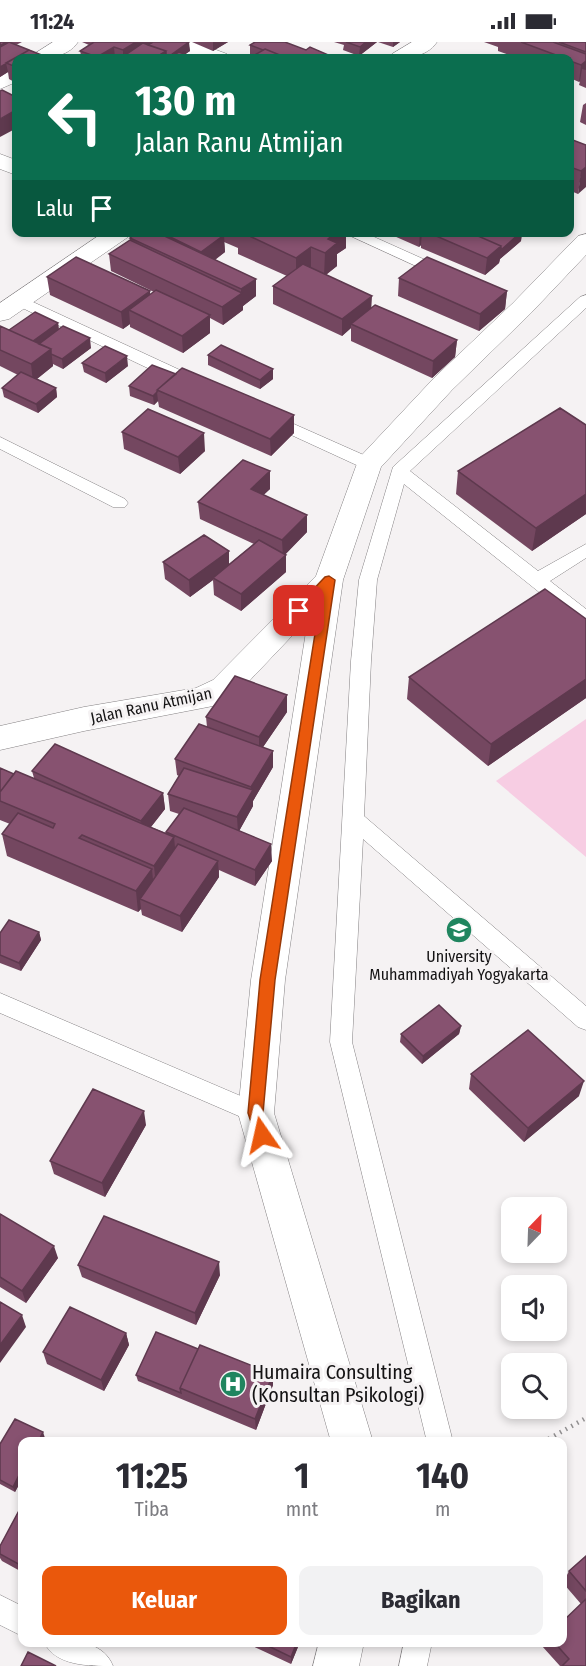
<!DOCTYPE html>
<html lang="id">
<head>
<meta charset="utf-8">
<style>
  :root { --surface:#fff; --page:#f2f2f3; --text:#2b2b33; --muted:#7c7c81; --accent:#ea580c }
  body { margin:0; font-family:"Fira Sans Condensed",sans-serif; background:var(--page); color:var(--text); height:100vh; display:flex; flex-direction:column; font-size:22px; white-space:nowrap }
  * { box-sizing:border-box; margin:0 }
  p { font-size:20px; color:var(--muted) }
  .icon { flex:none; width:33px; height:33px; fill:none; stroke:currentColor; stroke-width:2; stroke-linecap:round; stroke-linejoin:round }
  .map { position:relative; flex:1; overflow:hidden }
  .details { position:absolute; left:18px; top:1395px; width:549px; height:210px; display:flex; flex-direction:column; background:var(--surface); border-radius:12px; box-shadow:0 3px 9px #0003 }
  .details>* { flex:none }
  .guide { position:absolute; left:12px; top:12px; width:562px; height:183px; border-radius:12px; box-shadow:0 3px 9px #0003; background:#0b6e4f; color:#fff; overflow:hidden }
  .needle { width:39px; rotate:23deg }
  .buttons { position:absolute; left:501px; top:1155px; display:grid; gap:12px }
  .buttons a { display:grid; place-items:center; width:66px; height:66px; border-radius:12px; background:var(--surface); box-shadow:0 3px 9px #0003; font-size:30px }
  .pin { position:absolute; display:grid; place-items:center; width:51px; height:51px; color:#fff; margin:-26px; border-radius:12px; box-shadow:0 3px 9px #0006 }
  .me { position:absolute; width:66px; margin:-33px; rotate:349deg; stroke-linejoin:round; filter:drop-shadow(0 0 4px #0008) }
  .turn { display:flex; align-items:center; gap:21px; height:126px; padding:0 24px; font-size:27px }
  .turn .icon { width:78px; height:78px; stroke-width:2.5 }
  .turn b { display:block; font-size:42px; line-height:51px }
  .then { display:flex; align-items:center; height:57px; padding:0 24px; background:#0003; gap:12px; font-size:22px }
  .eta { display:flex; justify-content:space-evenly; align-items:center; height:102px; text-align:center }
  .eta b { font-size:36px; font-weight:700; line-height:42px }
  .action { display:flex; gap:12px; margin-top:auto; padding:12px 24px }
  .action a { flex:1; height:69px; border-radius:12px; background:var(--accent); color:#fff; font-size:24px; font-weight:700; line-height:69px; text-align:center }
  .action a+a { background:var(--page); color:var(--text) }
  .status { display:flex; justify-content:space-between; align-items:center; height:42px; padding:0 30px; background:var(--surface); direction:ltr }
  .status svg { height:16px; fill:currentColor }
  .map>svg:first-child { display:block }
  .green { fill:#f7cde3 }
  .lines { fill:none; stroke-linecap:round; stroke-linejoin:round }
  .lane-casing { stroke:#848183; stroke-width:1 }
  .street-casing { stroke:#848183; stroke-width:1 }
  .secondary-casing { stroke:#848183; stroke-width:1 }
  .path { stroke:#908e8f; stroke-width:4.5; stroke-dasharray:1.5 5; stroke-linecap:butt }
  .lane { fill:#fff; fill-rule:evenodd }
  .street { fill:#fff; fill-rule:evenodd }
  .secondary { fill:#fff; fill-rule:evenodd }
  .wall { fill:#744760 }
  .shaded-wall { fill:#5e394e }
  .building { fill:#875270; stroke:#5e394e; stroke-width:1.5 }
  .route { fill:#ea580c; stroke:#983908; stroke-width:1.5 }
  .labels { text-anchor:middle; stroke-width:6; stroke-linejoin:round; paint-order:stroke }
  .street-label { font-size:16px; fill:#141314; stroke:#f5f2f3 }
  .poi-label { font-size:16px; fill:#141314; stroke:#f5f2f3 }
  .near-poi-label { font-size:20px; fill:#141314; stroke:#f5f2f3; text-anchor:start }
</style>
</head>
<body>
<div class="status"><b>11:24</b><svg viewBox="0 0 49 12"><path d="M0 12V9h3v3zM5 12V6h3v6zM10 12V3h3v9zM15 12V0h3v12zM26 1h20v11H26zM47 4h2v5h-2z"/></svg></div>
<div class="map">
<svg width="586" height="1624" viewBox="0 0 586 1624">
  <rect width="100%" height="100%" fill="#f5f2f3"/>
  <path class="green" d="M586,677V815L496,739Z"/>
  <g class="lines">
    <defs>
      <path id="lane" d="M342,190H363L450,229L453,232L450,235H440Z
        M586,253V266L410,429L538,529L586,502V516L550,539L586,567V584L579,582L404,442L377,538L371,619L364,774L586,964V988L578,985L363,797L352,1000L453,1400H427L330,1000L351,619L359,538L393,425L580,255Z
        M20,254L195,335L197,339L195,343H183L14,262L12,259Z
        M269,371L375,418L378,422L375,426H363L263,380L261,376L263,372Z
        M0,395L125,457L128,461L125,465H113L0,407Z
        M0,951L264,1064L268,1071L264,1078L256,1082L248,1078L0,971Z
        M0,1553L22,1564V1594L0,1583Z
        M44,1600C69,1600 102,1596 113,1624C88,1624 55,1624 44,1600Z
        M404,1600H432L427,1624H399Z"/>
      <path id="street" d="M53,0H78C67,16 48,16 31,16L34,12Z
        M169,0H195L227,12L230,16C211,18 181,18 169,0Z
        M16,25V40L0,47V32Z
        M0,112L16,118V133L0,127Z
        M586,192V213L531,271L452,348L381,425L343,538L285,938L274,1071L373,1400H331L238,1071L251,938L308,577L235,654L213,664L84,689L0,708V684L84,665L196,646L213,638L316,534L359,416L434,336L513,261L578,194Z
        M319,1600H364L359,1624H313Z"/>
      <path id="secondary" d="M412,0H437C426,16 407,16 389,16L392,12Z
        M104,190H131L128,195L9,277L0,279V261Z"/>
    </defs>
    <use href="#lane" class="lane-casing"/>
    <use href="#street" class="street-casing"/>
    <use href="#secondary" class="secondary-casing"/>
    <path class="path" d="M543,1400L586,1376"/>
    <use href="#lane" class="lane"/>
    <use href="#street" class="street"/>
    <use href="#secondary" class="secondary"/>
  </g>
  <path class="wall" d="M0,0H22L16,3V41L9,37L8,30L0,35Z
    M82,0H188L190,9L185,12L195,16H73L81,13L80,9L89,3Z
    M192,0H228L213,9Z
    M334,0H377L359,14L343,8L344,3Z
    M378,0H400L393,5Z
    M484,0H586V46L579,43L580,39L579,40L570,36V16H518L498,9V5Z
    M250,3L306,8L333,15V16H253V14L254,13L250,12Z
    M586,61V83L580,80L583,63Z
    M570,97L586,103L578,152L571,149L570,154Z
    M138,190H346V206L337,212V224L326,233L371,266L457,298L455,315L432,336L351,299V286L342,294L273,262V244L287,234L238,212V206L224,200L225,210L215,218L256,254L243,264V268L223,283L210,276V291L183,311L130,285V282L123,287L50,253L47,235L150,253L154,250L111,229L109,212L130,198V196Z
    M394,190H469L478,194L482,190H522L521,199L500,217L499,221L485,233L421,206V203L419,205L394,194Z
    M399,236L507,249L505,267L479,289L398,254Z
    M58,281L59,288L91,306L63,327L53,322V324L37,337L56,346L57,355L38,371L4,355L2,346L18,333L0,324V284L9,288Z
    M208,313L273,327V337L260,347L208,323Z
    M82,321L128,324L106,341L84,330Z
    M176,332L294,373V391L271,414L159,365L158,359L154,363L130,354L129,344Z
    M586,383V472L532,509L456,452L458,429Z
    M122,390L205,409L180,432L124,407Z
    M270,429V447L263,453L307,490L285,512L286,530L241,569L214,553L213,538L190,555L165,537L163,520L229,509V522L254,502L200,477L198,460Z
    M586,577V656L488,724L407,657L409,635Z
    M287,653V670L263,705L273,725L253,759V764L239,789L272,819L255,844L219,828V835L182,890L142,873L141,867L138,870L7,814L2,792L10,782L0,778V726L14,732L34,736L32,729L163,751L165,767L151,785L166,791L179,772L170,769L168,752L179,734L177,733L175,717L207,685L206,675Z
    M39,890L41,898L21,929L0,921V891Z
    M461,984L459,992L422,1022L400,1000L401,992Z
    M471,1032L579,1054L524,1100L469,1047Z
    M146,1083L105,1155L54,1132L50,1119Z
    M0,1172L58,1216L26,1261L0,1245Z
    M78,1223L220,1233L196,1283L82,1235Z
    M126,1291L129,1303L104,1349L47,1322L43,1310Z
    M136,1333L273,1343L256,1388L138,1339Z
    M45,1396L44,1400H22V1437L15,1450L0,1442V1402Z
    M22,1463V1530L2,1519L0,1516V1504Z
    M586,1514V1624H560L542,1604L544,1600H562L581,1562L563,1541L569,1529Z
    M244,1600H300L291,1622Z"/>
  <path class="shaded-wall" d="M136,0H163L123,16V8Z
    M189,0L190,9L180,16H168V15Z
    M213,0H228L213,9Z
    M366,0H377L359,14L360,5Z
    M393,0H400L393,5Z
    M114,5L115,16H97V15Z
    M166,9V16H155Z
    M586,19V28L582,27L580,39L579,40L581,23Z
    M6,21L8,30L0,35V25Z
    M16,68V85L15,84V87L0,95V77Z
    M586,125V145L578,152L581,129Z
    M573,136L571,153L570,154V139Z
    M336,190H346V206L337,212V224L324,234L325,211L328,197Z
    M420,190H422L421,203L419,205Z
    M521,190H522L521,199L500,217L499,221L485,233L487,216L501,204Z
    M224,193L225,210L202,227L201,210Z
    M311,205V228L296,239V216Z
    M256,237V254L243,264V268L223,283L222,265L241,251V247Z
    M150,249L151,266L129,268L130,282L123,287L121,270Z
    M507,249L505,267L479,289L480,272Z
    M372,254L371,271L351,282V286L342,294V277Z
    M210,273V291L183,311L182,294Z
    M58,281L59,291L38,306L32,300Z
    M90,296L91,306L63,327L62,317Z
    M457,298L455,315L432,336L433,319Z
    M51,307L53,324L33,340L31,322Z
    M127,314L128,324L106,341L105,331Z
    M273,327V337L260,347V338Z
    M56,346L57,355L38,371L36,362Z
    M157,350L158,359L154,363L153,354Z
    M294,373V391L271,414L270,397Z
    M204,391L205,409L180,432L178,415Z
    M270,429V447L251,465V447Z
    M586,452V472L532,509L536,486Z
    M307,473V490L283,515L282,498Z
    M229,509V527L213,536V538L190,555L189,538Z
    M286,513V530L241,569V552Z
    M586,637V656L488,724L491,702Z
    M287,653V670L259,711V695Z
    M273,709V725L253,759V764L238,791L237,775L251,750V745Z
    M163,751L165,767L143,795L141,779Z
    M174,795L176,816L156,845L154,824Z
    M271,802L272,819L255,844V828Z
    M218,819L219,835L182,890L180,874Z
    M152,827L154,849L140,857L141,867L138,870L136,849Z
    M39,890L41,898L21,929L19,921Z
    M461,984L459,992L422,1022L423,1014Z
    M584,1039L579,1054L524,1100L528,1086Z
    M144,1069L146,1083L105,1155L102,1141Z
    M54,1204L58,1216L26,1261L22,1249Z
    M219,1220L220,1233L196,1283L195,1271Z
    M22,1273L26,1285L0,1321V1303Z
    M126,1291L129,1303L104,1349L101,1338Z
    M273,1332V1343L256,1388L255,1377Z
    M43,1390L45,1396L44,1400H38Z
    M22,1427V1437L15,1450L13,1445Z
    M297,1600H300L291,1622V1615Z"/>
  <path class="building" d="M0,0H6L0,4Z
    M9,0L29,8L0,25V5Z
    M94,0H136L123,8L114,5L97,15L80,9Z
    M153,0H189L168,15H166V9L148,3Z
    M255,0H285L306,8L310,5L333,15L331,16H287L265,7L263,8L250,3Z
    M346,0H366L360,5Z
    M521,0H553L586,12V19L581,23L570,19V16H564Z
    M559,0H586V10Z
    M143,1L166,9L155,16H121Z
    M265,7L287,16H258L253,14Z
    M29,8L49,16H16V25L6,21Z
    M179,10L195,16H168Z
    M79,13L89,16H73Z
    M2,48L16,55V68L0,77V49Z
    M570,97L586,103V125L581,129L570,125Z
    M138,190H156L256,237L241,247L130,196Z
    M160,190H218L224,193L201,210Z
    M241,190H336L328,197L337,201L325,211L311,205L296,216Z
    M427,190H469L501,204L487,216Z
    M482,190H521L501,208V204L478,194Z
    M130,198L242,251L222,265L109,212Z
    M76,215L150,249L121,270L47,235Z
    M427,215L507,249L480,272L399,236Z
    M303,222L372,254L342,277L273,244Z
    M156,248L210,273L182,294L129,268Z
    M375,263L457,298L433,319L351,282Z
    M35,270L58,281L33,299L9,288Z
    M0,284L51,307L31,322L0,308Z
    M63,284L90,296L62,317L51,312V307L39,302Z
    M221,303L273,327L260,338L208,313Z
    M105,304L127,314L105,331L82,321Z
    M152,323L176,332L157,348V350L153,354L129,344Z
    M182,326L294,373L270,397L157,348Z
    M21,330L56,346L36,362L2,346Z
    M560,366L586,383V452L536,486L458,429Z
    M148,367L204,391L178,415L122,390Z
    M243,418L270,429L251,447L307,473L282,498L198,460Z
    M204,493L229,509L189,538L163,520Z
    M259,498L286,513L241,552L213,536Z
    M545,547L586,577V637L491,702L409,635Z
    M235,634L287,653L259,695L206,675Z
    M199,682L273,709L251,745L175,717Z
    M55,702L163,751L141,779L32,729Z
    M0,726L14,732L0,750Z
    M184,726L253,748L237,775L168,752Z
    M16,729L174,795L154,824L82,793L79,796L152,827L136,849L2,792L18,771L53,786L55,782L0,759V750Z
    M184,766L271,802L255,828L166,790Z
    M178,802L218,819L180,874L140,857Z
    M9,878L39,890L19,921L0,913V891Z
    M439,963L461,984L423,1014L401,992Z
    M528,988L584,1039L528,1086L471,1032Z
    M93,1047L144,1069L102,1141L50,1119Z
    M0,1172L54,1204L22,1249L0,1235Z
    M104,1174L219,1220L195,1271L78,1223Z
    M0,1260L22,1273L0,1303Z
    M70,1265L126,1291L101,1338L43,1310Z
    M156,1290L198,1307L180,1346L181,1351L136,1333Z
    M200,1303L273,1332L255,1377L180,1346Z
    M15,1377L43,1390L38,1400H22V1427L13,1445L0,1438V1402Z
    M22,1463V1524L0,1512V1504Z
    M586,1514V1549L569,1529Z
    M586,1557V1624H562L569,1617L554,1600H562V1580Z
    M260,1600H297L291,1615Z
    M28,1610L56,1624H21Z"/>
  <path class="route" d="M329,534L335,538L275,938L263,1071L270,1093L268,1098L262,1100L257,1098L248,1071L260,938L321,554L303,572H295L293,569L325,535Z"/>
  <defs>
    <symbol id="university-disc" viewBox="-11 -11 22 22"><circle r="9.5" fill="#20855f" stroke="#f5f2f3"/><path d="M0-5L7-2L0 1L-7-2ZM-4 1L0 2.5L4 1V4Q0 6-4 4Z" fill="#fff"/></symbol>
    <symbol id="hospital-disc" viewBox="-11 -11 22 22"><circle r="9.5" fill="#20855f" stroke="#f5f2f3"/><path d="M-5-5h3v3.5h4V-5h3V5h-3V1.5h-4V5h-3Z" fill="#fff"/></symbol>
  </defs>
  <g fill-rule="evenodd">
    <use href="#university-disc" x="444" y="873" width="30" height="30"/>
    <use href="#hospital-disc" x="218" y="1327" width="30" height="30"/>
  </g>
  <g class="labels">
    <g class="street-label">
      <text transform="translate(151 663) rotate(-12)" y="6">Jalan Ranu Atmijan</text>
    </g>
    <g class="poi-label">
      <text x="459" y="920">University<tspan x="459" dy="18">Muhammadiyah Yogyakarta</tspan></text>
    </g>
    <g class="near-poi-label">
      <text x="252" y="1337">Humaira Consulting<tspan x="252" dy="23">(Konsultan Psikologi)</tspan></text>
    </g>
  </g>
</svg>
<div class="buttons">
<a><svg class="needle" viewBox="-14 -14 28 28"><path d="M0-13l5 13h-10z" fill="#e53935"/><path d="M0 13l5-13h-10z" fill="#7c7c81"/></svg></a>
<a><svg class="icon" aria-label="sound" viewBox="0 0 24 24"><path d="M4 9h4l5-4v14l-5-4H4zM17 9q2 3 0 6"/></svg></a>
<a><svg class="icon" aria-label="search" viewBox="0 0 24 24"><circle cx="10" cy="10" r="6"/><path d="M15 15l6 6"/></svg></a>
</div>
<div class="pin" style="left:299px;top:569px;background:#d93025"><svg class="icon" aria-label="arrive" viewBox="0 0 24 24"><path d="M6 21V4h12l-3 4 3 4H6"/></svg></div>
<svg class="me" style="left:262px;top:1093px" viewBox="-20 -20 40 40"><path d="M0-17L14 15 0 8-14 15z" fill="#ea580c" stroke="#fff" stroke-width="4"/></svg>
<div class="guide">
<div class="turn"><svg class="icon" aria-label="left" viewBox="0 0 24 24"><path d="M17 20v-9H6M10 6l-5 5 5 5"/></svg><div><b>130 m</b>Jalan Ranu Atmijan</div></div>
<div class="then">Lalu<svg class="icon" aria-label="arrive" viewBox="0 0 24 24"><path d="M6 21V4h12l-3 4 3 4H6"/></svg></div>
</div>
<section class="details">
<div class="eta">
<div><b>11:25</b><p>Tiba</p></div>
<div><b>1</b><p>mnt</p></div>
<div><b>140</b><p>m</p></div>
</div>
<div class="action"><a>Keluar</a><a>Bagikan</a></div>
</section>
</div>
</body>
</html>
